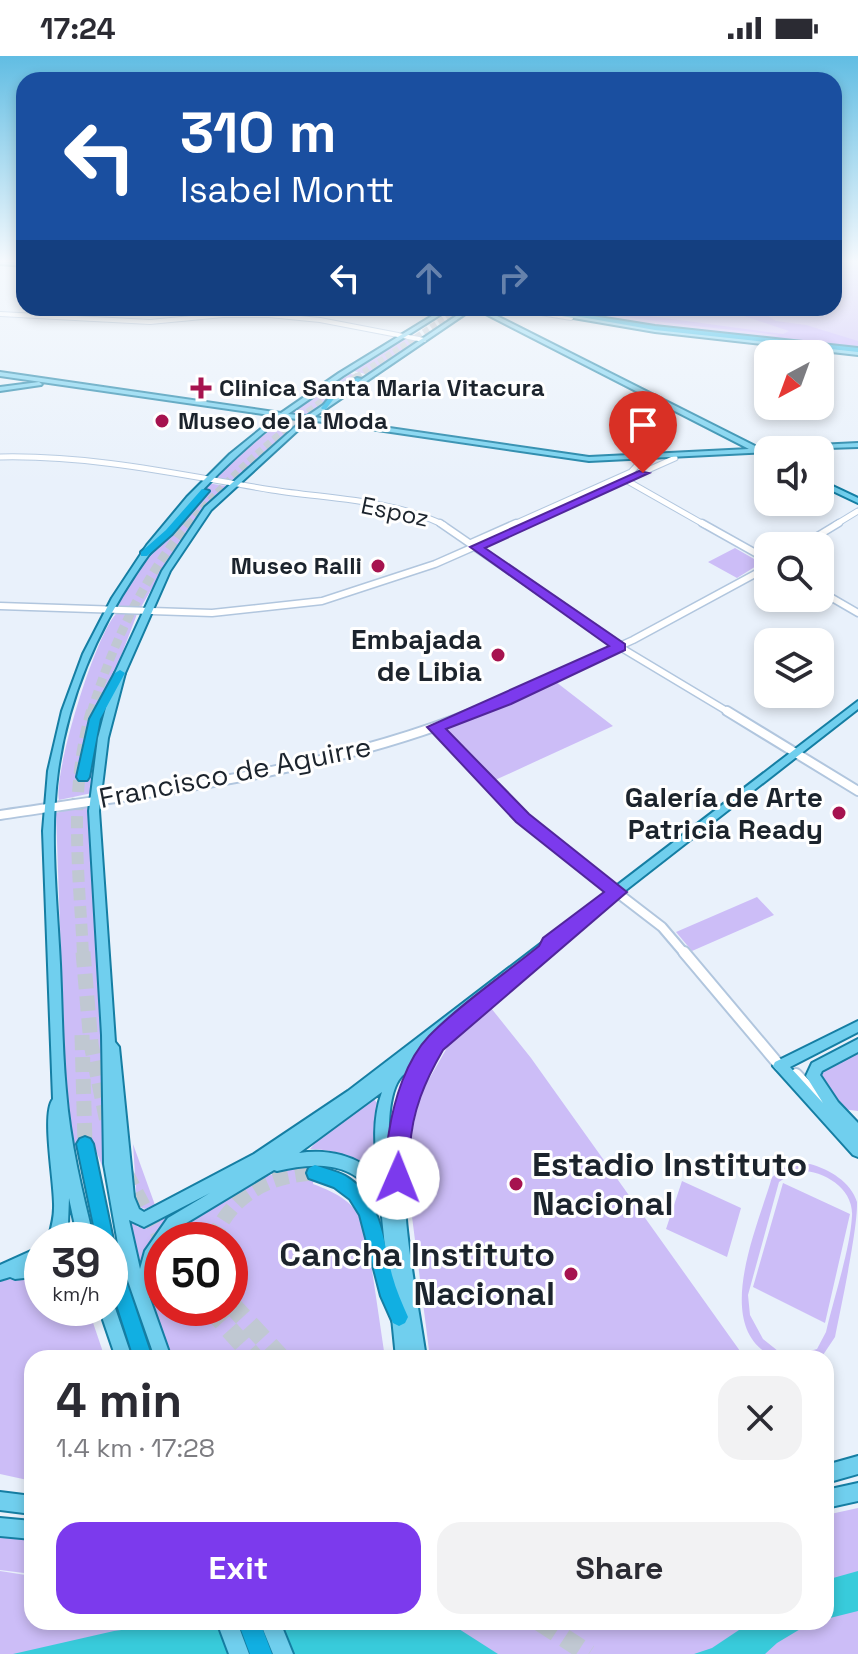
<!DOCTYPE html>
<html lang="en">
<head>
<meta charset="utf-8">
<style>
  :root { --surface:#fff; --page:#f2f2f3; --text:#2b2b33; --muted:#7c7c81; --accent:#7c3aed }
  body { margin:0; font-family:"Space Grotesk",sans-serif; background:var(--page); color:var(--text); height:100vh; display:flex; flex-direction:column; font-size:30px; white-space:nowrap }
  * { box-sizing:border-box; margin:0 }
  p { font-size:26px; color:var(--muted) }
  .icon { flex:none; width:44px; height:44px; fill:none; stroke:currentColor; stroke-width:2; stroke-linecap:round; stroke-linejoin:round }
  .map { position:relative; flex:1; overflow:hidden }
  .drawer { position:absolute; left:24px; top:1294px; width:810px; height:280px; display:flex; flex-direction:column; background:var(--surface); border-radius:24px; box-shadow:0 4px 12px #0003 }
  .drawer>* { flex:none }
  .top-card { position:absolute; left:16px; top:16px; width:826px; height:244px; border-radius:24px; box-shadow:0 4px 12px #0003; background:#1a4fa0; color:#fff; overflow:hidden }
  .needle { width:52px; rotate:221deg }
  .controls { position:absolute; left:754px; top:284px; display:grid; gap:16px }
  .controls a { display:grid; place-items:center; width:80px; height:80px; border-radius:16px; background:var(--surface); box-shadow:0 4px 12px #0003; font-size:40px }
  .speed { position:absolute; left:24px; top:1166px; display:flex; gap:16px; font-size:40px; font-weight:700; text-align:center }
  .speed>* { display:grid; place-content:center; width:104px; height:104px; border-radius:50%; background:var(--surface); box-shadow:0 4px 12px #0003; line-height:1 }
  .speed small { font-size:20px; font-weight:400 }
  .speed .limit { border:12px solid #d22; background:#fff; color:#111 }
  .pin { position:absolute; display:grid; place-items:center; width:68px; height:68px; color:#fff; margin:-82px -34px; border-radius:50% 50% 50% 0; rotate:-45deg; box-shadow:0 0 8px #0007 }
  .pin .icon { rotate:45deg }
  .me { position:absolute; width:88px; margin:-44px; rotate:1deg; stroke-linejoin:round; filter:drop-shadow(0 0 6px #0008) }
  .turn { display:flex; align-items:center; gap:28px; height:168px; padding:0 32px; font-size:36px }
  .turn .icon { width:104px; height:104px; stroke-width:2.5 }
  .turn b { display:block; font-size:56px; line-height:68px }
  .lanes { display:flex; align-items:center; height:76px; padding:0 32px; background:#0003; justify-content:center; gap:40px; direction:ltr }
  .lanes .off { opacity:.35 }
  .round { display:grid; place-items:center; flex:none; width:84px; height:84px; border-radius:24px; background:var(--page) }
  .overview { display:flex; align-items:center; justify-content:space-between; height:136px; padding:0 32px }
  h1 { font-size:48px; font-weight:800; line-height:60px }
  .action { display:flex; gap:16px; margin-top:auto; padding:16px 32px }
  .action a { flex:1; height:92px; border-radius:24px; background:var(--accent); color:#fff; font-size:32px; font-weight:800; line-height:92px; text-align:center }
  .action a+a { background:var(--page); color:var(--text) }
  .status { display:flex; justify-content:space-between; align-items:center; height:56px; padding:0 40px; background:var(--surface); direction:ltr }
  .status svg { height:22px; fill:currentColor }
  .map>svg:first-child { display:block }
  .green { fill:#ccbdf7; fill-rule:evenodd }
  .forest { fill:#c1a9fd }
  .water { fill:#38cbdb }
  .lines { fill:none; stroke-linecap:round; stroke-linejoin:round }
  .highway-tunnel-far5 { stroke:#c0c8d2; stroke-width:6; stroke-dasharray:6 3; stroke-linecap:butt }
  .highway-tunnel-far4 { stroke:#c0c8d2; stroke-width:7; stroke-dasharray:7 4; stroke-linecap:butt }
  .highway-tunnel-far3 { stroke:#c0c8d2; stroke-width:9; stroke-dasharray:9 5; stroke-linecap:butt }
  .highway-tunnel-far2 { stroke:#c0c8d2; stroke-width:12; stroke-dasharray:12 6; stroke-linecap:butt }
  .highway-tunnel-far1 { stroke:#c0c8d2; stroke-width:15; stroke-dasharray:15 7; stroke-linecap:butt }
  .highway-tunnel { stroke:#c0c8d2; stroke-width:19; stroke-dasharray:19 10; stroke-linecap:butt }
  .minor-far4-casing { stroke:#b1c6de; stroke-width:6 }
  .minor-far3-casing { stroke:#b1c6de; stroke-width:7 }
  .minor-far2-casing { stroke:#b1c6de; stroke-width:9 }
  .minor-far1-casing { stroke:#b1c6de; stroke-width:12 }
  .minor-casing { stroke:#b1c6de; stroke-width:14 }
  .major-casing { stroke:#157ea3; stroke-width:4 }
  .highway-casing { stroke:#157ea3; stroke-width:4 }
  .minor-far4 { stroke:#fff; stroke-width:4 }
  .minor-far3 { stroke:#fff; stroke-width:5 }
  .minor-far2 { stroke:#fff; stroke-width:6 }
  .minor-far1 { stroke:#fff; stroke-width:8 }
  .minor { stroke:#fff; stroke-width:10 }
  .major { fill:#70cfee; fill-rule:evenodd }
  .highway { fill:#11afe2; fill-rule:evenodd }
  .route { fill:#7c3aed; stroke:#51269a; stroke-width:2 }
  .poi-dot { fill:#a6134f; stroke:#fff; stroke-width:3 }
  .labels { text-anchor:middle; stroke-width:6; stroke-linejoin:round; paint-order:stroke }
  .far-poi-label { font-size:24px; font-weight:bold; fill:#1c242d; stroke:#fff; text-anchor:start }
  .far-street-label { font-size:24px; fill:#1c242d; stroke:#fff }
  .poi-label { font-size:28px; font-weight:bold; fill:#1c242d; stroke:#fff; text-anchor:end }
  .street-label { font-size:28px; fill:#1c242d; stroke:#fff }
  .near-poi-label { font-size:34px; font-weight:bold; fill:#1c242d; stroke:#fff; text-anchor:start }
</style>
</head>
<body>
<div class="status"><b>17:24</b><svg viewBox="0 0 49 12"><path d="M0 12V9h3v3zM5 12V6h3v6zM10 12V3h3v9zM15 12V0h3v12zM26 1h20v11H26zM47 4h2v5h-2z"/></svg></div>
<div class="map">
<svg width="858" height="1598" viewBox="0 0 858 1598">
  <rect width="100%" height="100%" fill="#e9f1fb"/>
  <path class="green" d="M834,205H858V292L677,273L543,252H834Z
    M405,282L420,285L369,319L354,315Z
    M350,318L366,321L357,323L306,361L287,358Z
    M281,364L297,367L231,425L214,422Z
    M207,427L226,430L183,479L141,551H118C137,504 177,473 209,435L204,434L174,469Z
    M735,492L761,507L737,522L708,506Z
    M117,557L137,558L107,637C87,653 90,685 89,709H95L92,737L59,744C53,718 96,576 117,557Z
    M556,626L613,670L493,725L445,673Z
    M87,748L91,750L105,985V1117L93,1087L73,1094L66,1041L56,757Z
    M757,841L774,859L692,895L676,876Z
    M491,952L531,1002L745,1302H430L409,1137L411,1082L420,1039L448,990Z
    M858,994V1055L842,1053L819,1018Z
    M373,1042L378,1048L375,1080L379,1116L376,1118C357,1102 336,1093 310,1093L318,1084Z
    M133,1088L155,1149L145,1153L137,1150Z
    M316,1107L313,1128C339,1138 355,1146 366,1173L385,1302H169C151,1250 140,1241 162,1187V1252H230V1184H164C206,1146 260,1116 316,1107Z
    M810,1108C829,1113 851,1126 857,1146C858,1172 841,1251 835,1281L821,1302C807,1302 784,1306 772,1300C711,1270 759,1168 772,1121L788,1109ZM795,1115C820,1112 854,1131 852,1160C850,1194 834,1241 826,1276L817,1293L795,1299L778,1295L763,1283L750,1259L748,1239L779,1126Z
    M682,1125L741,1152L727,1201L666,1173Z
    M783,1127L850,1158L825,1267L753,1231Z
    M182,1154L154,1182L141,1221L125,1159L138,1171L144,1170Z
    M42,1219V1252H88L105,1302H32V1425L0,1418V1225Z
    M858,1452V1598H0V1515L32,1520V1566H826V1459Z
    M0,1477L32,1480V1518L0,1514Z"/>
  <path class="forest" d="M591,252L783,278L789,275L738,258L753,254L749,252H790L776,254L796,255L800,258L768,260L776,265L806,269L858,285V290L766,282L779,279C717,272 654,267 592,255Z"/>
  <path class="water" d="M858,1515V1555L826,1563V1524Z
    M180,1566H448L498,1598H13L114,1575Z
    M751,1566H812L777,1587L765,1598H694L712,1592Z"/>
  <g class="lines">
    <path class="highway-tunnel-far5" d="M544,252L565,256
      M356,321L460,252"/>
    <path class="highway-tunnel-far4" d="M188,469C237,410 296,362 359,319"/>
    <path class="highway-tunnel-far3" d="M91,657C112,589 143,522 189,467"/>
    <path class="highway-tunnel-far2" d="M83,898C79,816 68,736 92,655"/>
    <path class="highway-tunnel-far1" d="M83,896L91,988L107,1066
      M82,979L85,1088
      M126,1117L162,1185
      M213,1184C231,1139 268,1119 315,1117"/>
    <path class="highway-tunnel" d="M230,1247L281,1302
      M210,1252L255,1302
      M540,1566L589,1598"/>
    <defs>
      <path id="minor-far4" d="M511,252L571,262
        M0,258L150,266L223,259H269L320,264L424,284"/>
      <path id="minor-far3" d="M0,401C93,399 181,419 272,434C329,443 391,443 444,469
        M624,423L705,469
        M512,469L631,416L645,401
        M524,469L675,402
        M835,469L858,455"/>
      <path id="minor-far2" d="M440,467L620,591L730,657
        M702,467L768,504
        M471,487L516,467
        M801,490L839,467
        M820,535L858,557
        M0,550L212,557L322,545L435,508L528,467
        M472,657L633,584L768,511"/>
      <path id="minor-far1" d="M727,655L858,735
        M435,671L541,778L662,871L685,898
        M0,759C160,735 326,716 477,655"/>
      <path id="minor" d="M684,896L780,1010
        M796,1018L828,1051"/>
      <path id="major" d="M0,206L24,208V210L0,208Z
        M445,252H451L343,320L288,358L307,360L468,252H474L314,361L589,401L749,393L474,252H481L759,392L858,387V391L768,394V396L589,405L309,364L211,454L170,515L125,617L108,682L99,755L115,986L119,991L134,1141L139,1153L144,1156L254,1098L348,1035L858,645V653L535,905L537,909L535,912L437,993L438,995C427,1018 416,1039 410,1063C393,1133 416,1231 426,1302H396L381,1151C377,1146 375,1140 371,1135C349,1104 310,1107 277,1115L274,1114L178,1172L170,1184H162V1196L157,1203L149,1240L171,1302H155L121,1205L104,1108L102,979L89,755L98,682L115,617L162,515L205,451L303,364L283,361C172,448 78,571 58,715C49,778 57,844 60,908C62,951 62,993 66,1035C70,1086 82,1135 94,1184H78L69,1142L68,1168L64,1184H48C51,1173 54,1163 54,1152C55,1128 41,1058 53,1043L43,775L48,715L62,655L83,598L112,542L147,489L187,441L230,398L277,360L0,320V316L281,357L339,317ZM417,1008C401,1040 393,1073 391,1108C388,1086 386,1037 402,1020C406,1016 413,1012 417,1008ZM382,1036C372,1064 375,1091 378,1121C358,1099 327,1093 299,1097ZM210,1137L168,1162L145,1195L140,1213L129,1164L144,1171Z
        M515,252H527L655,272L858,295V299L655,276Z
        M39,326L42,328L41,329L0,335V331Z
        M820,424L858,442V447L820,429Z
        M858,965V976L790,1011L823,1047L806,1020L812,1007L858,983V996L822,1015L820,1019L838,1046L858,1067V1101L853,1099L773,1010L775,1006Z
        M42,1190V1220L15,1223L10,1221L0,1224V1209Z
        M110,1245L113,1246L115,1252L132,1302H116L99,1252H110Z
        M858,1400V1418L826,1427V1409Z
        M858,1427V1445L826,1452V1434Z
        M0,1436L32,1440V1458L0,1454Z
        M0,1462L32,1465V1483L0,1480Z
        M217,1566H237L249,1598H229Z
        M260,1566H280L293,1598H273Z"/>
      <path id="highway" d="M0,205L24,206V208L0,206Z
        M530,252H543L655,270L858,292V296L655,274Z
        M357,322L362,323L336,340L326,353H322L321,352L332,338Z
        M202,433L209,435L172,478L147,500H141V496L166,474Z
        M120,614L125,617L100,663L89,721L87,724H79L77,721L90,663L115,617Z
        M85,1081L90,1083L93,1088L113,1184L110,1190V1184H97L77,1088L80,1083Z
        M315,1109C325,1113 336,1115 345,1120C380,1140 383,1184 392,1219C396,1234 402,1247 408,1261L405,1267L399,1270L393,1267L381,1240L360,1159L350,1143L334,1131L309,1122L307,1117L309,1112Z
        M110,1193L116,1195L118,1201L152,1302H134L110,1227Z
        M238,1566H260L272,1598H250Z"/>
    </defs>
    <use href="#minor-far4" class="minor-far4-casing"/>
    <use href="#minor-far3" class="minor-far3-casing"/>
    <use href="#minor-far2" class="minor-far2-casing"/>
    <use href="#minor-far1" class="minor-far1-casing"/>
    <use href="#minor" class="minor-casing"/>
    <use href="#major" class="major-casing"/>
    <use href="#highway" class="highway-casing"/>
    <use href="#minor-far4" class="minor-far4"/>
    <use href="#minor-far3" class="minor-far3"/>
    <use href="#minor-far2" class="minor-far2"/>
    <use href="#minor-far1" class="minor-far1"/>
    <use href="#minor" class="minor"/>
    <use href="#major" class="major"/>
    <use href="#highway" class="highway"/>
  </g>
  <linearGradient id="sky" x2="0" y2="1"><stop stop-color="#61bde3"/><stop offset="0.48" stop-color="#f5f9fd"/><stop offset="1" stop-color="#f5f9fd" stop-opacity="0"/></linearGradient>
  <rect width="858" height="428" fill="url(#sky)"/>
  <path class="route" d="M639,415L649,417L485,492L625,588V594L511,648L446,673L529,758L627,836L443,994C425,1025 412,1055 410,1092C409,1105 412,1118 406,1130L398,1134L390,1130C382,1114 386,1093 389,1076C394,1044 406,1004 429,980C458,950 506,917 539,890L543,882L604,836L516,766L427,671L609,590L470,491Z"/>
  <g class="poi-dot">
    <path d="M197 320h8v8h8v8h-8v8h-8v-8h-8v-8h8z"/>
    <circle cx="162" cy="365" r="8"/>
    <circle cx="378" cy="510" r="8"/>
    <circle cx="498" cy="599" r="8"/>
    <circle cx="839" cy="757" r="8"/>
    <circle cx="516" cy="1128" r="8"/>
    <circle cx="571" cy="1218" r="8"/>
  </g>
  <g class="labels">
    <g class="far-poi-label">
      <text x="219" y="340">Clinica Santa Maria Vitacura</text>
      <text x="178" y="373">Museo de la Moda</text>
      <text x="362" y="518" text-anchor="end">Museo Ralli</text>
    </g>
    <g class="far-street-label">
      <text transform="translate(395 456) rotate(12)" y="8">Espoz</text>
    </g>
    <g class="poi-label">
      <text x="482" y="593">Embajada<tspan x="482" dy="32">de Libia</tspan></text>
      <text x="823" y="751">Galería de Arte<tspan x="823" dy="32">Patricia Ready</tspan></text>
    </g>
    <g class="street-label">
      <text transform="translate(235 716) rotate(-11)" y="10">Francisco de Aguirre</text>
    </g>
    <g class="near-poi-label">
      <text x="532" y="1120">Estadio Instituto<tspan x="532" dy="39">Nacional</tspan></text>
      <text x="555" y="1210" text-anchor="end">Cancha Instituto<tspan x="555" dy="39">Nacional</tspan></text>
    </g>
  </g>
</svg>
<div class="controls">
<a><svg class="needle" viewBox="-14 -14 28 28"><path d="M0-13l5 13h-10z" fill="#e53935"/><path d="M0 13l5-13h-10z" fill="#7c7c81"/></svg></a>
<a><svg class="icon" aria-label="sound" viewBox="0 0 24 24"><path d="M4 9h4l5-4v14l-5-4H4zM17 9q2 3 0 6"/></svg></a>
<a><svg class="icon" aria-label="search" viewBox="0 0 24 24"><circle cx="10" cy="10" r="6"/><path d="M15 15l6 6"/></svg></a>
<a><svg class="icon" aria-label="layers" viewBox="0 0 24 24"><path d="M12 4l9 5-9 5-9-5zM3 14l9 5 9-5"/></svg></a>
</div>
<div class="speed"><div>39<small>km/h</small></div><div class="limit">50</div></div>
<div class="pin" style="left:643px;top:417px;background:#d93025"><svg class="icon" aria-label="arrive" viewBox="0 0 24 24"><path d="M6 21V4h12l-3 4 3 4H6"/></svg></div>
<svg class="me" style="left:398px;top:1122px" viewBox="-20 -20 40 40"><circle r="19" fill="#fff"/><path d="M0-13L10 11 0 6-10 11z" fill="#7c3aed"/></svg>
<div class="top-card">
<div class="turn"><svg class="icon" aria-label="left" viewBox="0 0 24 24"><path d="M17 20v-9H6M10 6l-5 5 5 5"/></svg><div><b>310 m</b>Isabel Montt</div></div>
<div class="lanes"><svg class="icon" aria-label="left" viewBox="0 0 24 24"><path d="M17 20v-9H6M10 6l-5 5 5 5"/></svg><svg class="icon off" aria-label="ahead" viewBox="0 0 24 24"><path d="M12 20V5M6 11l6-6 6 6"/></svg><svg class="icon off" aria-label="right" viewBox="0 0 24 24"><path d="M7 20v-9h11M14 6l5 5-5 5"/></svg></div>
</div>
<section class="drawer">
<div class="overview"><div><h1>4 min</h1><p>1.4 km · 17:28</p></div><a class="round"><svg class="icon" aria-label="close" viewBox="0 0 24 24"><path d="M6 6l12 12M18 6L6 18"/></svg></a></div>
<div class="action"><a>Exit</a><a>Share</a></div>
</section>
</div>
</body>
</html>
